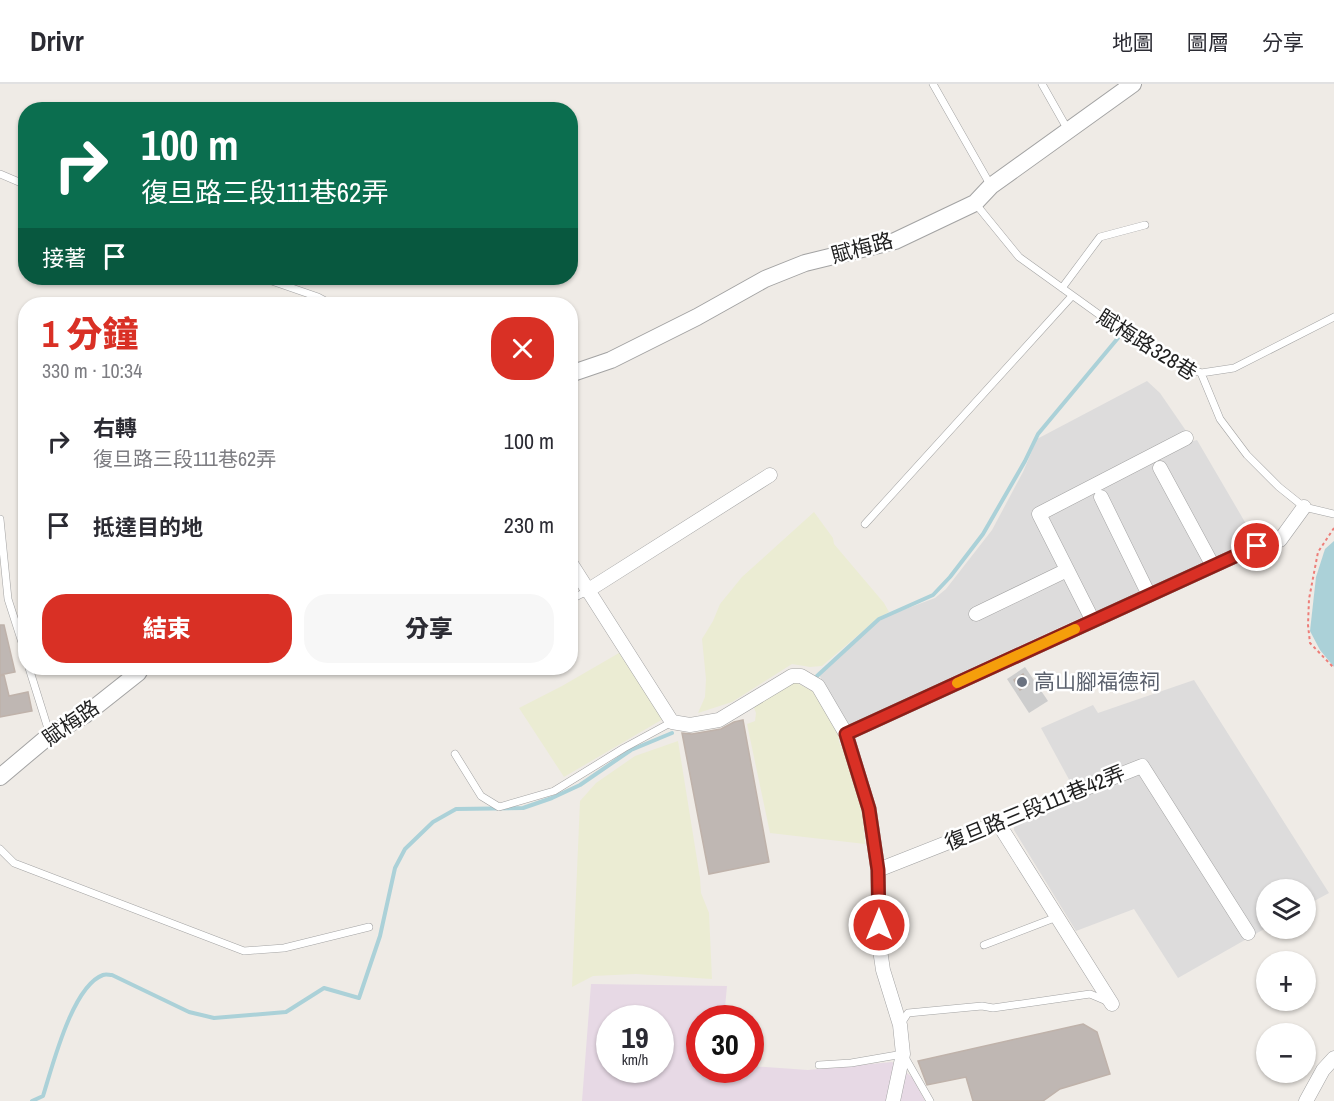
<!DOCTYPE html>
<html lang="zh-TW">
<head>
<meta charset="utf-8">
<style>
  :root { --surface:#fff; --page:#f7f7f7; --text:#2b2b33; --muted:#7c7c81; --line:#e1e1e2; --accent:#d93025 }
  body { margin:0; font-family:"Archivo Narrow","Noto Sans TC",sans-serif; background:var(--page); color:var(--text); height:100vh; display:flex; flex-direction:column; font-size:22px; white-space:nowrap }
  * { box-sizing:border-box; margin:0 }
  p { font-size:20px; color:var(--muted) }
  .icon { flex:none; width:33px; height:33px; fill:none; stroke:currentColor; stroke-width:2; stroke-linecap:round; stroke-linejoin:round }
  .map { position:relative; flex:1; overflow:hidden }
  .drawer { position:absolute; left:18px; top:213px; width:560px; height:378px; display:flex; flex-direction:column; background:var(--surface); border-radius:24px; box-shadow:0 2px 4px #0004 }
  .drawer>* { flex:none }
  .hud { position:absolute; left:18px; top:18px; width:560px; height:183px; border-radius:24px; box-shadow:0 2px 4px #0004; background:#0b6e4f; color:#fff; overflow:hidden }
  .tools { position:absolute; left:1256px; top:795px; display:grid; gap:12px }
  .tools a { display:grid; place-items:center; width:60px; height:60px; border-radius:50%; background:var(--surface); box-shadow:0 2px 4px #0004; font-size:30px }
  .speed { position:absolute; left:596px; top:921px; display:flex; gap:12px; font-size:30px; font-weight:700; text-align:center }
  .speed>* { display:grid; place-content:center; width:78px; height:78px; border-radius:50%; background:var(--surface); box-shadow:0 2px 4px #0004; line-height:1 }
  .speed small { font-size:15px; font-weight:400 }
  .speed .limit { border:9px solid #d22; background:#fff; color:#111 }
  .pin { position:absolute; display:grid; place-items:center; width:51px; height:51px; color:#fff; margin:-26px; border:3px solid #fff; border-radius:50%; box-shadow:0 2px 6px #0007 }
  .me { position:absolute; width:66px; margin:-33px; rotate:0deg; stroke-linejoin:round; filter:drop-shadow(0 0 4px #0008) }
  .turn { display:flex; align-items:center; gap:21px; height:126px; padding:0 24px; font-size:27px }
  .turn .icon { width:78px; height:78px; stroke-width:2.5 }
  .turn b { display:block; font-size:42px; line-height:51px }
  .then { display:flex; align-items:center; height:57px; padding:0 24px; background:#0003; gap:12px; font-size:22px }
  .round { display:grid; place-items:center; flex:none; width:63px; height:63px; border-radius:24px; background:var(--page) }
  .summary { display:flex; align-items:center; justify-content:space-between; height:102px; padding:0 24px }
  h1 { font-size:36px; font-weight:800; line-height:45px; color:var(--accent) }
  .button { display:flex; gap:12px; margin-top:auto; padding:12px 24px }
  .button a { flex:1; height:69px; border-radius:24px; background:var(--accent); color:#fff; font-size:24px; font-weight:800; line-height:69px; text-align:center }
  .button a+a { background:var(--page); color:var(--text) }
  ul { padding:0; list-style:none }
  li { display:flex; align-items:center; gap:18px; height:84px; padding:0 24px }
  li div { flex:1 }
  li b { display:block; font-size:22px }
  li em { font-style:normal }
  header { display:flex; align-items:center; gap:36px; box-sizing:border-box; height:84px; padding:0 30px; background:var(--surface); border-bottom:2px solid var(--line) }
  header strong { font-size:28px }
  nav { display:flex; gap:33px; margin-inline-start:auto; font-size:21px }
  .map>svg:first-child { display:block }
  .residential { fill:#dddcdc }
  .industrial { fill:#e7d9e5; fill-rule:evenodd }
  .religious { fill:#cdcdcd }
  .farmland { fill:#ebecd3 }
  .water { fill:#abd1d8 }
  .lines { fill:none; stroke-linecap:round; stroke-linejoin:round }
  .stream { stroke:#abd1d8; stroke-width:4 }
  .building { fill:#bfb7b3; stroke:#bfb2aa; stroke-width:1.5 }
  .service-casing { stroke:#a3a3a3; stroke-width:8 }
  .minor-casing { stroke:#a3a3a3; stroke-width:15 }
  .tertiary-casing { stroke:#a3a3a3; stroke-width:18 }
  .path { stroke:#ed7e79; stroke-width:2; stroke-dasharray:3 3; stroke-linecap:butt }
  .service { stroke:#fff; stroke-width:7 }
  .minor { stroke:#fff; stroke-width:14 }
  .tertiary { stroke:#fff; stroke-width:16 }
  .route-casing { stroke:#8d1f18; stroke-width:15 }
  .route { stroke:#d93025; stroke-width:10 }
  .slow { stroke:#f59e0b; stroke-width:10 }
  .worship-dot { fill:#6b7280; stroke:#fff; stroke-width:2 }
  .labels { text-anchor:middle; stroke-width:5; stroke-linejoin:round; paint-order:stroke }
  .street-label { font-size:21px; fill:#1f1f1f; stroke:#fff }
  .worship-label { font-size:21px; fill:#5b616d; stroke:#fff; text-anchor:start }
</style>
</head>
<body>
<header>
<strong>Drivr</strong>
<nav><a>地圖</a><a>圖層</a><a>分享</a></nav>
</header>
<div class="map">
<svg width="1334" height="1017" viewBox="0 0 1334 1017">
  <rect width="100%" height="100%" fill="#efebe6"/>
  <path class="residential" d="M1147,297L1160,309L1193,357L1197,356L1256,457L1095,532L1093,528L848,641L819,591L879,535L935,514L946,505L992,446L1023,388L1037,355Z
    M1194,596L1329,809L1305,822V806H1266V844L1178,894L1134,825L1076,847L1014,746V741L1068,718L1072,701L1041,644L1093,621L1098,629Z"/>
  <path class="industrial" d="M591,900L727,902L724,934H699V986H750V982L808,986L892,978L912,993L925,1017H582ZM609,934H660V986H609Z"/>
  <path class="religious" d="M1025,583L1048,617L1029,629L1007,595Z"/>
  <path class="farmland" d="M814,428L833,454L834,460L884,519L889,528L878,534L822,582L810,583L792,580L732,618L698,629L705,613L706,595L702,555L713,537L720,520L742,493Z
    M619,569L663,635L564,693L519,624L562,602Z
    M795,598L814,608L838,646L839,658L849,676L863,732L865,760L770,749L747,640L755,637L756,629L753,621Z
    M678,657L700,794L701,809L709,829L712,895L636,890L593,892L572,903L580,717L596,699L635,672Z"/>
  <path class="water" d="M1334,457V583L1320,566L1310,547L1316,493L1325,465Z"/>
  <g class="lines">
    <path class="stream" d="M817,592L879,535L933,511L950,493L983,450L1025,377L1038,350L1118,254
      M32,1017L43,1012C52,984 72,902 103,891C106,890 109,891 112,891L189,928L214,934L286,928L324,904L359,914L380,852L395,784L405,765L433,738L456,725L523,724L552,714L580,701L631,666L672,649"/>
  </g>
  <path class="building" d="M0,541H4L15,588L0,591Z
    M1023,590L1029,600L1020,606L1014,596Z
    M4,591L9,612L28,608L32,627L0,633V592Z
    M743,636L769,778L709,790L682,649L692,650L721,645L734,638Z
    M1083,940L1097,948L1110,990L1060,1005L1043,1017H973L966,993L927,1001L918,977Z"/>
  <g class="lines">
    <defs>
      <path id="service" d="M933,0L991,102
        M1042,0L1068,46
        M0,90L26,101
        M975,119L1019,173L1147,265L1201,289L1220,335L1247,371L1279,403L1304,423L1334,430
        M263,194L318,213L331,220
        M1062,204L1100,153L1145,141
        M1201,289L1234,284L1334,233
        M0,435L8,515L26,571
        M865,440L1072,212
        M570,516L587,507
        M29,584L50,651
        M455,670L481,712L499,723L554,707L624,664L672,638
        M0,765L14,779L244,867L284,864L369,843
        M984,861L1057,833
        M900,941L908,929L982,922L993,924L1090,910L1109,918
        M819,981L851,979L903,970L930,1017"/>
      <path id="minor" d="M1160,384L1213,482
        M1101,413L1149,511
        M570,478L672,638L690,641L719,636L792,592H801L818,602L846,650L869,725L878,786L879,859L883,886L900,941L903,970L893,1017
        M587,507L770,391
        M976,530L1067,486
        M1093,537L1039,430L1186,354
        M846,650L1257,462L1280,456L1304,423
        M998,739L1112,920
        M878,786L1142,682L1248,849
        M1306,1017L1323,986L1334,974"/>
      <path id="tertiary" d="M570,290L611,276L697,233L765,195L805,179L895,157L975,119L991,102L1133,0
        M0,693L50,651L85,631L138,589L141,584"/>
    </defs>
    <use href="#service" class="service-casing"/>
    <use href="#minor" class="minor-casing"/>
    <use href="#tertiary" class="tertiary-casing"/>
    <path class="path" d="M1334,444L1318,468L1309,515L1308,541L1310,559L1334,584"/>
    <use href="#service" class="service"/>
    <use href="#minor" class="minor"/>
    <use href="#tertiary" class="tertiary"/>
  </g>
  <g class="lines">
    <defs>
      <path id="route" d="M879,841L878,786L869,725L846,650L1257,462"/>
    </defs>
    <use href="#route" class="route-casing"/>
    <use href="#route" class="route"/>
    <path class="slow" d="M957,599L1075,545"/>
  </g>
  <circle class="worship-dot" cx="1022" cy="598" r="6"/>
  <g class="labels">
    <g class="street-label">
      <text transform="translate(862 164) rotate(-15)" y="7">賦梅路</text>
      <text transform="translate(1147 261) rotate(32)" y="7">賦梅路328巷</text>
      <text transform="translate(71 639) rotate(-35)" y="7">賦梅路</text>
      <text transform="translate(1035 724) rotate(-22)" y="7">復旦路三段111巷42弄</text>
    </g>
    <g class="worship-label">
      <text x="1034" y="605">高山腳福德祠</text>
    </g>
  </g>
</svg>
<div class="tools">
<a><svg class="icon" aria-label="layers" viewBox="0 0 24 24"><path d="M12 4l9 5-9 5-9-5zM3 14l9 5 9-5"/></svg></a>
<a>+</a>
<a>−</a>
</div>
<div class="speed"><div>19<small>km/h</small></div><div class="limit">30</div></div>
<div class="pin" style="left:1257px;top:462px;background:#d93025"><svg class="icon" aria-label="arrive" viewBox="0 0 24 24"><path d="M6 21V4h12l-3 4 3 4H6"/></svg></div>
<svg class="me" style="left:879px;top:841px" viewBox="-20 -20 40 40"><circle r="17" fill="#d93025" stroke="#fff" stroke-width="3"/><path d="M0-11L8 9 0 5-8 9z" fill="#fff"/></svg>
<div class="hud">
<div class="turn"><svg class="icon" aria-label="right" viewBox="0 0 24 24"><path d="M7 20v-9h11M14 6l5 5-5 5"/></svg><div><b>100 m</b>復旦路三段111巷62弄</div></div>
<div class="then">接著<svg class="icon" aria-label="arrive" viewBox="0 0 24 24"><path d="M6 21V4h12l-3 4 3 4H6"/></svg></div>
</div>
<section class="drawer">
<div class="summary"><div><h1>1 分鐘</h1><p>330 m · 10:34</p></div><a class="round" style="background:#d93025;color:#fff"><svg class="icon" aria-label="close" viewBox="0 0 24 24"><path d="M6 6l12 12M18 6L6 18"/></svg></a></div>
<ul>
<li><svg class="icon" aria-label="right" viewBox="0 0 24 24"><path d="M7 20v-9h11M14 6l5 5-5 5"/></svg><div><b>右轉</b><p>復旦路三段111巷62弄</p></div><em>100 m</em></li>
<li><svg class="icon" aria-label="arrive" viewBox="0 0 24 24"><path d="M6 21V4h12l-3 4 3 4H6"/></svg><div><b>抵達目的地</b></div><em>230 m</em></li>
</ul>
<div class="button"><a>結束</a><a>分享</a></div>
</section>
</div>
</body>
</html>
